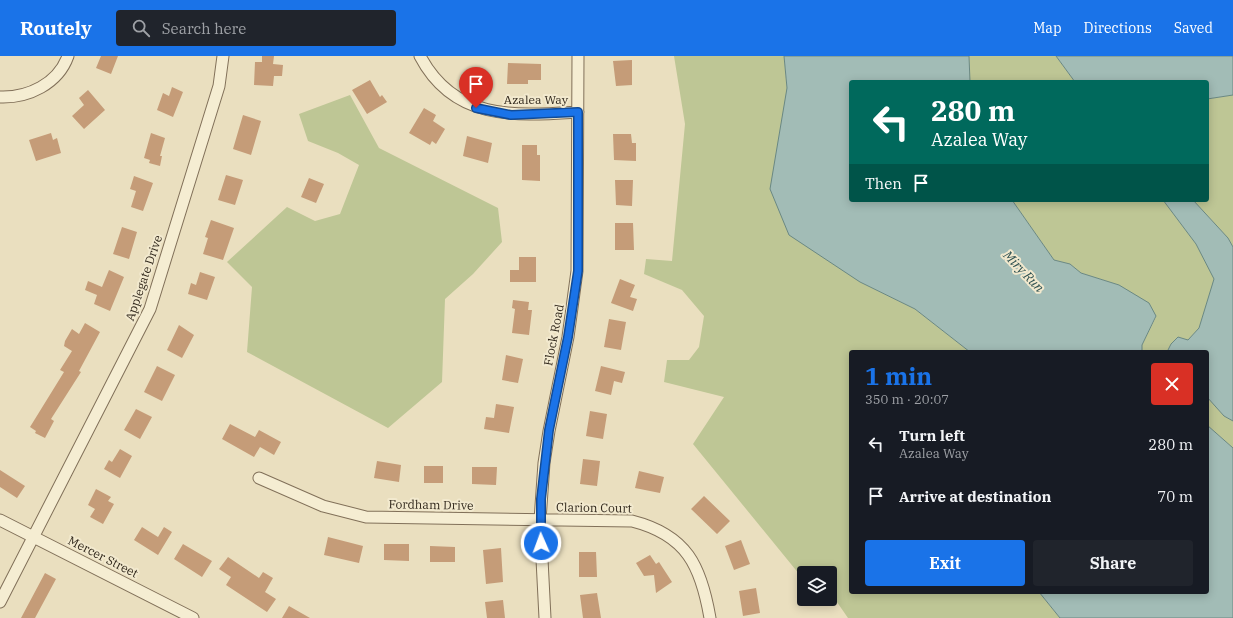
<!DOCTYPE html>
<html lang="en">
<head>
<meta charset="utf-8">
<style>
  :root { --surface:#171b24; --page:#20242c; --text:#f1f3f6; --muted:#9ea1a6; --accent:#1a73e8 }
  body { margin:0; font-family:"IBM Plex Serif",serif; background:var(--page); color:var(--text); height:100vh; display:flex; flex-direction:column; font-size:15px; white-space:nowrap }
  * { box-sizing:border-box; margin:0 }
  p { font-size:13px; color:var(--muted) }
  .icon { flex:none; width:22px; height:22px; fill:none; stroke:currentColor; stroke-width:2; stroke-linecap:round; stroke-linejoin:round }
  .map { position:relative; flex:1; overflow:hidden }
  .panel { position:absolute; left:849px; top:294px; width:360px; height:244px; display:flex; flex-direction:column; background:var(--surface); border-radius:4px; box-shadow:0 2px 10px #0003 }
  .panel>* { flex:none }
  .top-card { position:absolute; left:849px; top:24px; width:360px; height:122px; border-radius:4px; box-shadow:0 2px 10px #0003; background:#00695c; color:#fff; overflow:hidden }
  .controls { position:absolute; left:797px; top:510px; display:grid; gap:8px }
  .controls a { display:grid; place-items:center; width:40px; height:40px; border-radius:4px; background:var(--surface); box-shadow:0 2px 10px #0003; font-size:20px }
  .pin { position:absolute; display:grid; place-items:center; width:34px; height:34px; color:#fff; margin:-41px -17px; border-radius:50% 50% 50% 0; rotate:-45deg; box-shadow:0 0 4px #0007 }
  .pin .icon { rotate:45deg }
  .me { position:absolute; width:44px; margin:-22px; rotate:358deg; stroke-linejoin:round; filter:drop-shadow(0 0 3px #0008) }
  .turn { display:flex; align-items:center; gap:14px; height:84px; padding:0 16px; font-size:18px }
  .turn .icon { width:52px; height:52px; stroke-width:2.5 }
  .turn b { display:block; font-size:28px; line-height:34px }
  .then { display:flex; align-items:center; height:38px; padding:0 16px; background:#0003; gap:8px; font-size:15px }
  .round { display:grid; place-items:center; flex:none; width:42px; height:42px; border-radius:4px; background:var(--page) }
  .head { display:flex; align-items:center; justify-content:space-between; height:68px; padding:0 16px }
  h1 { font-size:24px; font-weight:700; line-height:30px; color:var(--accent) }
  .button { display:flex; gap:8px; margin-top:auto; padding:8px 16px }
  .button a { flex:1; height:46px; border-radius:4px; background:var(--accent); color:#fff; font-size:16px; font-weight:700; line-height:46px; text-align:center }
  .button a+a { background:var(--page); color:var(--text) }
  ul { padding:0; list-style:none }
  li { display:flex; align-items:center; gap:12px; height:52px; padding:0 16px }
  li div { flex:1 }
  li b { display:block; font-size:15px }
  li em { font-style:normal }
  header { display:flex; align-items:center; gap:24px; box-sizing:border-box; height:56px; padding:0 20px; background:var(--accent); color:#fff }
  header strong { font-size:19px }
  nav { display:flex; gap:22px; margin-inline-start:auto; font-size:14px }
  .search { width:280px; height:36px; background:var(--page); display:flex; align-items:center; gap:10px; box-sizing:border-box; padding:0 14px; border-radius:4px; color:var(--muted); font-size:15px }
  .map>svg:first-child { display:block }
  .green { fill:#bec695 }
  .water { fill:#a2bcb6; stroke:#6a8883 }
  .building { fill:#c59c78 }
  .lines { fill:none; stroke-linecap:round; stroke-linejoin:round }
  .minor-casing { stroke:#817059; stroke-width:13 }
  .minor { stroke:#f5edd2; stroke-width:11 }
  .route-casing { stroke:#114b97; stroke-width:10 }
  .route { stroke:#1a73e8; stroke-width:7 }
  .labels { text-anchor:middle; stroke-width:4; stroke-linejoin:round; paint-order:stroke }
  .street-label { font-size:12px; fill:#31281c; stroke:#f2e9ce }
  .water-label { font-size:13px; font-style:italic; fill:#2d5050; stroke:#f2e9ce }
</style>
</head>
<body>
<header>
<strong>Routely</strong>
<div class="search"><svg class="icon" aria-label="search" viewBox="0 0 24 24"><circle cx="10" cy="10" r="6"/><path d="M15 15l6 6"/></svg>Search here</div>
<nav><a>Map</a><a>Directions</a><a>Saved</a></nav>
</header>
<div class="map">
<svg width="1233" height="562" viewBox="0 0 1233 562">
  <rect width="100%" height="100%" fill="#eadfbf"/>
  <path class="green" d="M674,0H784L787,32L860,226L915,253L970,296H851V536H1039L1060,562H848L830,536V517H804V524L693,388L724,341L664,326L667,304H689L699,291L704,260L682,234L644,218L646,203L672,205L685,68Z
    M969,0H1056L1075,26H970Z
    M350,39L379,92L498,152L502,186L473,218L445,243L442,326L388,372L247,296L252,231L227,206L287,151L315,165L340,158L359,109L338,97L308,85L299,58Z
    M1233,39V191L1228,182L1193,144H1207V43Z
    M1012,144H1163L1196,188L1215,223L1199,272L1188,284L1171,288L1167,296H1142V289L1156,261L1119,229L1081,217L1070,208L1054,204Z
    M1207,341L1224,360L1233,365V392L1207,369Z"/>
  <path class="water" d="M784,0H969L970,26H851V144H1012L1054,204L1070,208L1081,217L1119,229L1149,247L1156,260L1142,289V296H970L915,253L860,226L789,179L770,133L787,32Z
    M1056,0H1233V39L1207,43V26H1075Z
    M1163,144H1193L1228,182L1233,191V365L1224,360L1207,341V296H1167L1171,288L1178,281L1188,284L1199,272L1214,223L1196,188Z
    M1207,369L1233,392V562H1060L1039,536H1207Z"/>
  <path class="building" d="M101,0H118L111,18L96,12Z
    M262,0H274L273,8L283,9L282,20H274L273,30L254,29L255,6H262Z
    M632,4V29L616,30L613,5Z
    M508,7L541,8V24H528V28H507Z
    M370,24L380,41L382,39L387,46L367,58L352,34Z
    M172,31L183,36L173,61L157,54L163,37L169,40Z
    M88,34L105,54L84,73L72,60L84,49L79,42Z
    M424,52L436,59L433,65L445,73L436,88L432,85L430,89L409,77Z
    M243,59L261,65L251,99L233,93Z
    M51,77L53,84L57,82L61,97L36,105L29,84Z
    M151,77L165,82L160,100H162L160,110L149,107L150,104L144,102Z
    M613,78H631L632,87H636V105L614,104Z
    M467,80L492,87L488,107L463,100Z
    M522,89H537V99H540V125L522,124Z
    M226,119L243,124L235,149L218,144Z
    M134,120L153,127L143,155L131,151L136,135L130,133Z
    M309,122L324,128L316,147L301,141Z
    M615,124H633L632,150L616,149Z
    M211,164L234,172L223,204L203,198L208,182L205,181Z
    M615,167H633L634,194H615Z
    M122,171L137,176L129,203L113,198Z
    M519,201H536V226H510V214H519Z
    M109,214L124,221L110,255L94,248L97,239L85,234L88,225L102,231Z
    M200,216L215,221L207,244L188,238L191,227L196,229Z
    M620,223L635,229L630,241L637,243L633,255L611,247Z
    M513,244L529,246L528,254H532L529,279L512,277L515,253L512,252Z
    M609,263L626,266L621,294L604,291Z
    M85,267L100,276L79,315L81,316L51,363L54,365L45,382L35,377L36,375L30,371L64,316L60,314L72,295L64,290L65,285L72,273L79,278Z
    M179,269L194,279L182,302L167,294Z
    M506,299L523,303L518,327L502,324Z
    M157,310L175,319L162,345L144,336Z
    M601,310L625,316L622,327L614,325L611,339L595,335Z
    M496,348L514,351L509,377L484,373L486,361L494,362Z
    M136,353L152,361L140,383L124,374Z
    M590,355L607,358L603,383L586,380Z
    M230,368L255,381L259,374L281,386L274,399L260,391L254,401L222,383Z
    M120,393L132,400L120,422L104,413L109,404L112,406Z
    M583,403L600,405L597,430L580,428Z
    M377,405L401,409L399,426L374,422Z
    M424,410H443V427H424Z
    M472,411H497L496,429L472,428Z
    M0,414L25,430L17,442L0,431Z
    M639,415L664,421L660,437L635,432Z
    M96,433L111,441L108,445L114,448L103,468L90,461L95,453L88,449Z
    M704,440L730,465L717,478L691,453Z
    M142,471L158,481L164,471L172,476L158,499L134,484Z
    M328,481L363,490L359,507L324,499Z
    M741,484L750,508L734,514L725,490Z
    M183,488L212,505L202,521L174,503Z
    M384,488H409V505L384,504Z
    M430,490L455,491V506H430Z
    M501,492L503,526L486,528L483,494Z
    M579,496H596L597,521H579Z
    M650,499L656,508L659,506L672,526L656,537L654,519L644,520L636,507Z
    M228,501L259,522L263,516L273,522L265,536L276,543L267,556L226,529L231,521L219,513Z
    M45,517L56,523L35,562H21Z
    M756,532L760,557L743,560L739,535Z
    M597,537L601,562H583L580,539Z
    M503,544L505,562H487L485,546Z
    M289,550L310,562H282Z"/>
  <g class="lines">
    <defs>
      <path id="minor" d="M420,0C454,65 515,60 578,56
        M0,41C28,42 58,28 68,0
        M259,422L323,450L366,461L632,465C687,479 701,510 710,562
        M0,464L193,562
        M0,546L150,253L219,30L223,0
        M545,562L540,464L544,407L549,375L568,281L577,215L578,0"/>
    </defs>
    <use href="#minor" class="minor-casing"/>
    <use href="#minor" class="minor"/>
  </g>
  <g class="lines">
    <defs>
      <path id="route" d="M476,52L511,59L578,56V215L568,281L549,374L541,443V487"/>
    </defs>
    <use href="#route" class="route-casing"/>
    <use href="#route" class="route"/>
  </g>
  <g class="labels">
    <g class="street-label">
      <text x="536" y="48">Azalea Way</text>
      <text transform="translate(144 222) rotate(-71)" y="4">Applegate Drive</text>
      <text transform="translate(554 279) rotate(-79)" y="4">Flock Road</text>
      <text transform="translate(431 449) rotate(1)" y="4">Fordham Drive</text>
      <text transform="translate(594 452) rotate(1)" y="4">Clarion Court</text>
      <text transform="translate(103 501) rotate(27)" y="4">Mercer Street</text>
    </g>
    <g class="water-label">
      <text transform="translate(1024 215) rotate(46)" y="5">Miry Run</text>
    </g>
  </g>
</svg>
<div class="controls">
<a><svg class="icon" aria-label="layers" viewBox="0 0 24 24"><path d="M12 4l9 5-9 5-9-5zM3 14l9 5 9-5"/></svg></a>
</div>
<div class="pin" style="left:476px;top:52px;background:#d93025"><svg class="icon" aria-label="arrive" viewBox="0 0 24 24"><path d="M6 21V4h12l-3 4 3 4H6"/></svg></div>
<svg class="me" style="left:541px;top:487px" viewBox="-20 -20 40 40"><circle r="17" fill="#1a73e8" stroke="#fff" stroke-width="3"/><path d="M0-11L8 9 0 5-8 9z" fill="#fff"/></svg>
<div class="top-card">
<div class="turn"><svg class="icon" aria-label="left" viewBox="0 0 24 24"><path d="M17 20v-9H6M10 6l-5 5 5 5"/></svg><div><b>280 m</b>Azalea Way</div></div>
<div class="then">Then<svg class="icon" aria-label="arrive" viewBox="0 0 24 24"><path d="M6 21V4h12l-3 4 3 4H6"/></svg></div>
</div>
<section class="panel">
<div class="head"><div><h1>1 min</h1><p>350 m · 20:07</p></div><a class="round" style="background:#d93025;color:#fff"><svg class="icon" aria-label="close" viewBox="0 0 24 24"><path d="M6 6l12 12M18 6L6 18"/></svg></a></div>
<ul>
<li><svg class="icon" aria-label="left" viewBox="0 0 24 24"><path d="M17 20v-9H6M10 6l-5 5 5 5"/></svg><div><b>Turn left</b><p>Azalea Way</p></div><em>280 m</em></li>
<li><svg class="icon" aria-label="arrive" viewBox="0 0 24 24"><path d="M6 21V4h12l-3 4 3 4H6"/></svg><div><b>Arrive at destination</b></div><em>70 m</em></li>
</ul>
<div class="button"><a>Exit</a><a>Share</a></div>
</section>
</div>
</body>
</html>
